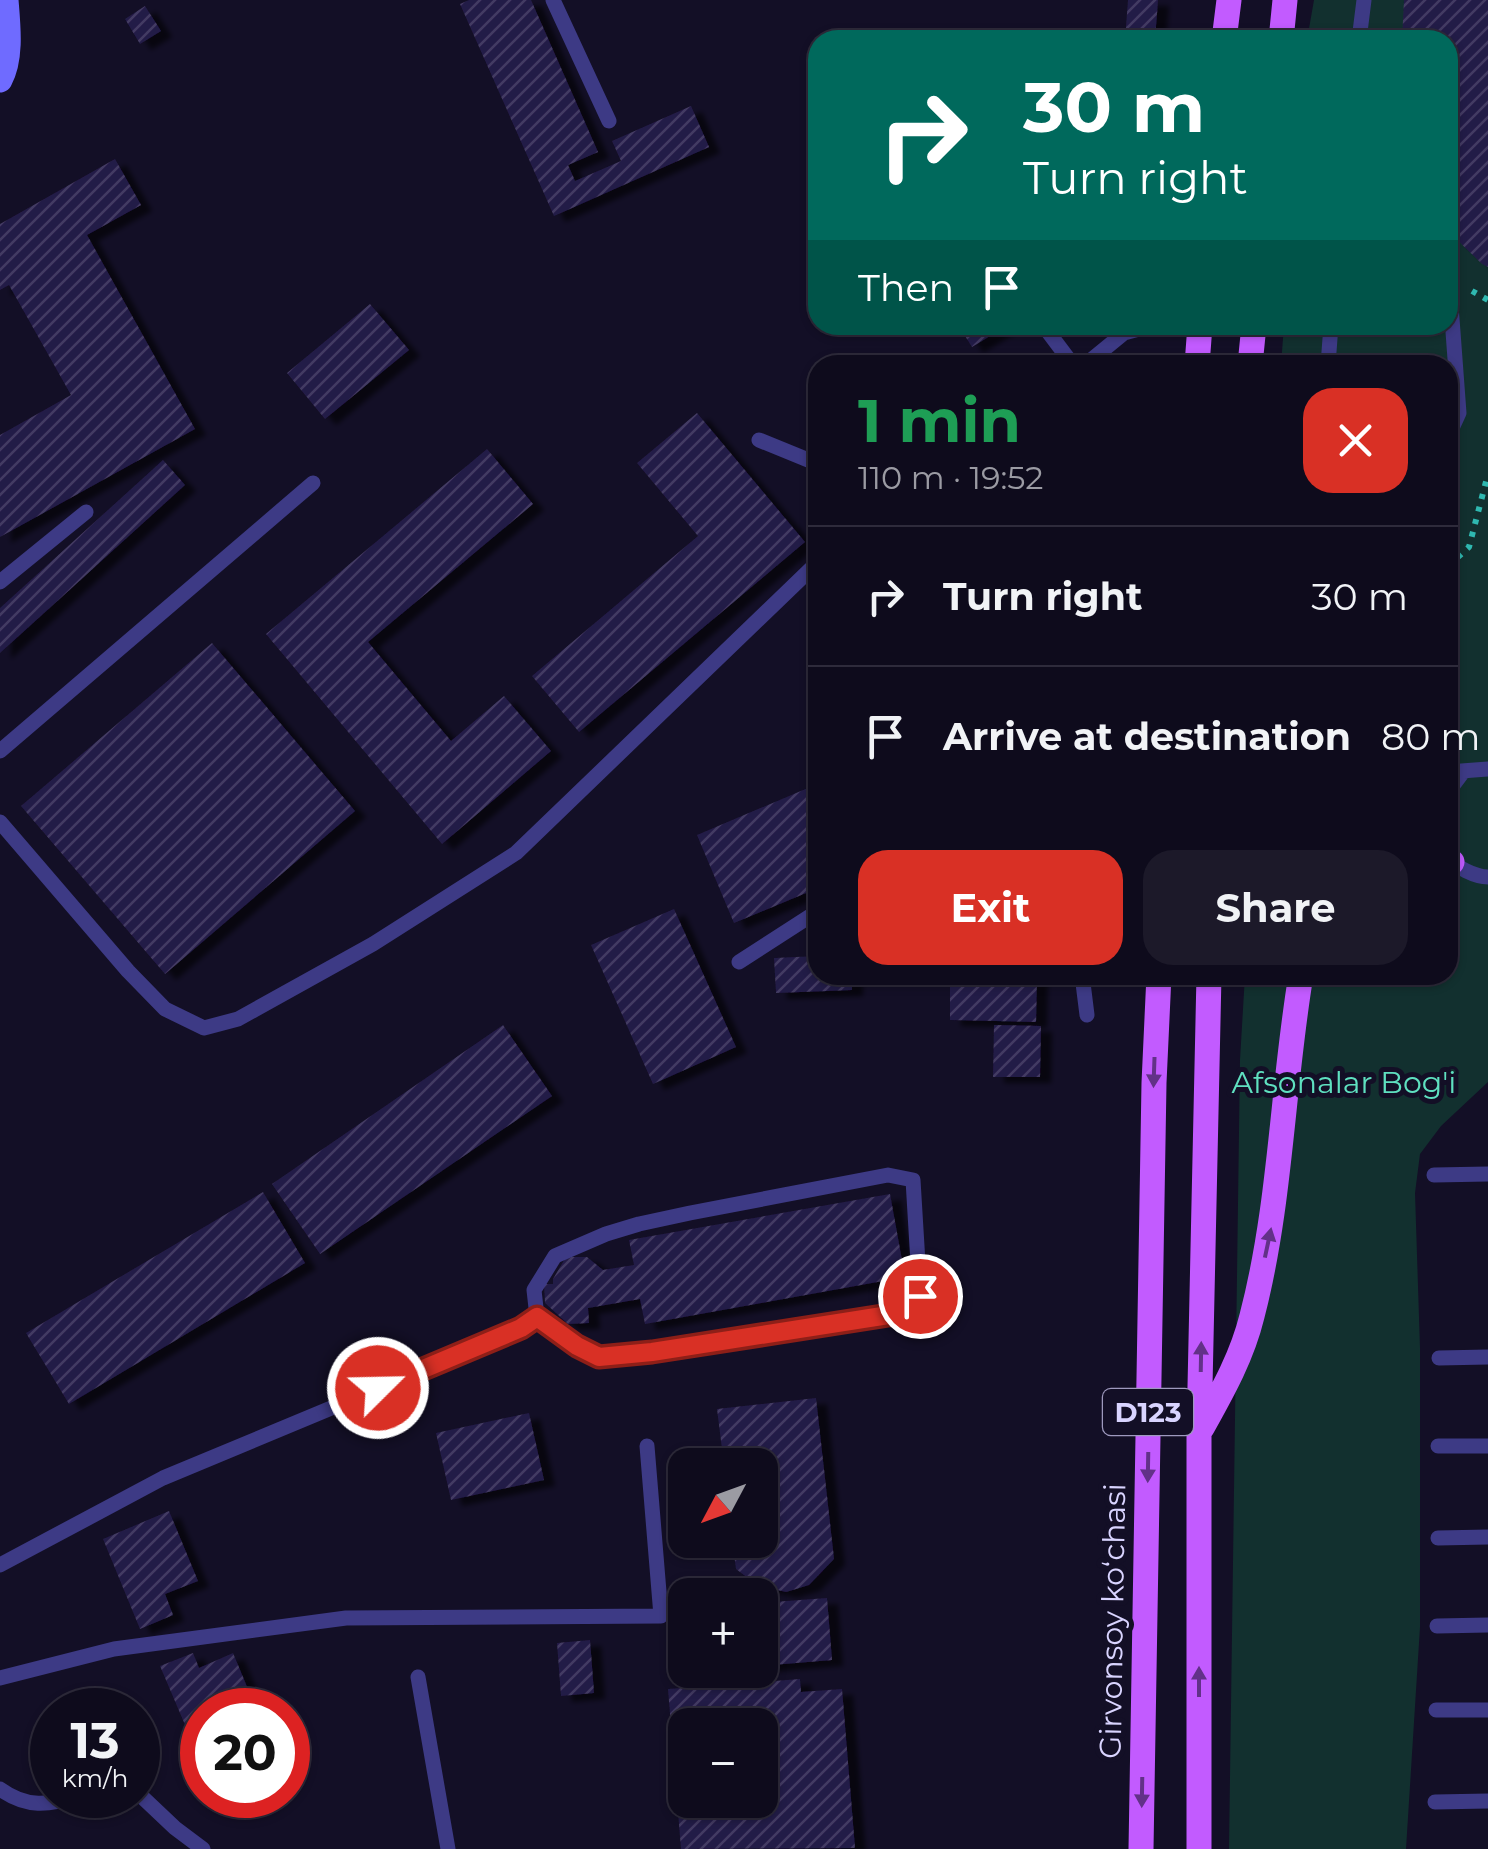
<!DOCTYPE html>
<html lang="en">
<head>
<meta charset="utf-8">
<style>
  :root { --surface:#0e0b1c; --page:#1c1929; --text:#f1f3f6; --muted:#9b9ba3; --line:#2e2b3b; --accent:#d93025 }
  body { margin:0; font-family:Montserrat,sans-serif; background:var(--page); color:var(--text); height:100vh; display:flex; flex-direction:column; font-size:38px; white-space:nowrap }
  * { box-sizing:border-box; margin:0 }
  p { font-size:32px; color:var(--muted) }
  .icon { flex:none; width:55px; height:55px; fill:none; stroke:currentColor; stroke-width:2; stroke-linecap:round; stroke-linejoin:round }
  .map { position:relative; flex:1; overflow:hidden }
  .panel { position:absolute; left:808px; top:355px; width:650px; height:630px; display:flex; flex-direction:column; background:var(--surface); border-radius:30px; box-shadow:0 2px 8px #0004,0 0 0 2px var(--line) }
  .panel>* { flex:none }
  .top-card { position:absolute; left:808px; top:30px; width:650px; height:305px; border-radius:30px; box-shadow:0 2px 8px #0004,0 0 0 2px var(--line); background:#00695c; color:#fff; overflow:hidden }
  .needle { width:65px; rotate:229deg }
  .fabs { position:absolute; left:668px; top:1448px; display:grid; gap:20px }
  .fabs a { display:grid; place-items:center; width:110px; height:110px; border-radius:20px; background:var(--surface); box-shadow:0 2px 8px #0004,0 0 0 2px var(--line); font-size:50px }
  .speed { position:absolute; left:30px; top:1688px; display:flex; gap:20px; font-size:50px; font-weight:700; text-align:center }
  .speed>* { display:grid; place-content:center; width:130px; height:130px; border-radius:50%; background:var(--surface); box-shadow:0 2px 8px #0004,0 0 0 2px var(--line); line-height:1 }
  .speed small { font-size:25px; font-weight:400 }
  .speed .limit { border:15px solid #d22; background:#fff; color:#111 }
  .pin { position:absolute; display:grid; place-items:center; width:85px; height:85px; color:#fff; margin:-42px; border:5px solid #fff; border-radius:50%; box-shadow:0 2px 10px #0007 }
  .me { position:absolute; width:110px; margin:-55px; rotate:67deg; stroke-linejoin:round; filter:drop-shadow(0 0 8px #0008) }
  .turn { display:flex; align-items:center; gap:35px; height:210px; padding:0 50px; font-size:45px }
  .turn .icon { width:130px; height:130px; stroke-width:2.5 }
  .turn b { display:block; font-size:70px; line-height:85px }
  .then { display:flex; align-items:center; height:95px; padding:0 50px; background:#0003; gap:20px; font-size:38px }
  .round { display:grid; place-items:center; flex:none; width:105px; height:105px; border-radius:30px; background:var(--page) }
  .summary { display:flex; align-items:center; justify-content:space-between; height:170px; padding:0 50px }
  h1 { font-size:60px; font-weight:700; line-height:75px; color:#1e9e55 }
  .action { display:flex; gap:20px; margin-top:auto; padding:20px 50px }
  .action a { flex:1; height:115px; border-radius:30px; background:var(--accent); color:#fff; font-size:40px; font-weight:700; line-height:115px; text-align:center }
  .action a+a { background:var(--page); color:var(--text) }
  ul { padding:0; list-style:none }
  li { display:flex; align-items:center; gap:30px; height:140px; padding:0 50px; border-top:2px solid var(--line) }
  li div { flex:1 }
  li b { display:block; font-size:38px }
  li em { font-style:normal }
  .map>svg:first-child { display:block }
  .green { fill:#12302f }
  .building { fill:url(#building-hatch); fill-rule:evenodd; filter:url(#shadow) }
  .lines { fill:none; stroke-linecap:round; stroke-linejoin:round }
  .path { stroke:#2fb8b0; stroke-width:6; stroke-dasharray:5 8; stroke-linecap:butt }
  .lane { stroke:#3d3a85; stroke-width:15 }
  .secondary { stroke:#6f6bff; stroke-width:25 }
  .primary { stroke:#c25bff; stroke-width:25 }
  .oneway { fill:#623188 }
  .route-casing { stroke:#8d1f18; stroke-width:25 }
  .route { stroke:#d93025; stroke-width:18 }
  .labels { text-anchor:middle; stroke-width:10; stroke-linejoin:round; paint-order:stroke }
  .shield { fill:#130f26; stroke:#9e99be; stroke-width:2.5 }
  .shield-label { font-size:28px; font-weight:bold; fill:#d9d4ff }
  .park-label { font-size:30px; fill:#5fe0c0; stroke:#130f26 }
  .street-label { font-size:30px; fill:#d9d4ff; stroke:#130f26 }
</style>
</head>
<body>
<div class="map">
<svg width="1488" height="1849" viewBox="0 0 1488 1849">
  <defs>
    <pattern id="building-hatch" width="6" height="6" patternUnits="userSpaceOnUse" patternTransform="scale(2.5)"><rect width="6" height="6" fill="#241b47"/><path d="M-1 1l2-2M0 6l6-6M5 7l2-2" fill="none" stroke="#433b63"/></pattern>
    <filter id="shadow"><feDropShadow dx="11" dy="6" stdDeviation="2.5" flood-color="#0009"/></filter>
  </defs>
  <rect width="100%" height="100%" fill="#130f26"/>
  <path class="green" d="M1314,0H1488V1082L1441,1126L1420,1154L1415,1193L1420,1348V1627L1406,1849H1229L1240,1060L1245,975H1448V365H1281L1284,325H1448V40H1307Z"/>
  <path class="building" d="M469,0H531L598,152L568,165L575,181L621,161L612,141L691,106L709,147L554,216L460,4Z
    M1128,0H1158L1155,40H1125Z
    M1404,0H1488V267L1482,264L1448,231V40H1402Z
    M145,6L161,31L140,44L125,19Z
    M115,159L141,205L87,235L195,429L0,537V435L71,395L9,285L0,290V224Z
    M370,304L409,350L325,419L287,373Z
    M958,325H1008L972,347Z
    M697,413L805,542L579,732L532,676L698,536L637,463Z
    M487,449L533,504L368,642L451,741L504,696L551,751L442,844L266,634Z
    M163,460L185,485L0,653V608Z
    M212,643L355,811L165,974L21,806Z
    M815,785L818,789V888L734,923L697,835Z
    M674,909L736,1047L653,1084L591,945Z
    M818,956V975H852V990L776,993L774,958Z
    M950,975H1037L1036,1022L950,1020Z
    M503,1025L552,1096L320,1254L272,1184Z
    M994,1025L1041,1026L1040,1077H993Z
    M263,1192L305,1263L69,1404L26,1333Z
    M890,1194L905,1277L645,1324L640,1299L588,1308L589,1323L568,1324L545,1303L544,1284H553V1279L566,1257H587L603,1270L634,1265L629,1240Z
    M816,1398L834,1559L809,1585L786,1592L757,1585L736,1569L732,1540H760V1465H724L717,1409Z
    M529,1413L544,1480L451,1500L436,1433Z
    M169,1511L198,1581L165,1594L173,1615L140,1629L103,1539Z
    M827,1598L832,1660L760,1666V1603Z
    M590,1640L594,1693L561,1696L557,1643Z
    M193,1653L199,1668L233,1653L250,1694L216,1708L217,1710H202V1742L194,1746L160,1666Z
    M800,1679L801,1692L842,1689L855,1848L681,1849L668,1689ZM685,1725H760V1800H685Z"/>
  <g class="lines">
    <path class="path" d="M1472,291L1488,300
      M1448,566L1469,547L1488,474"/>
    <path class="lane" d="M553,0L609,121
      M1359,40L1364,0
      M1448,277L1449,278L1459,413L1448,437
      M1043,325L1073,365
      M1085,365L1124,333L1154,325
      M1328,365L1331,325
      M759,440L818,464
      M0,582L86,512
      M0,751L313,483
      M1448,772L1488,769
      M1448,792L1463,772
      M0,822L128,971L165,1009L204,1028L238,1019L373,944L516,853L818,562
      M1449,857C1454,867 1476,877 1488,877
      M739,962L818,911
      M1082,975L1087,1015
      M888,1175L913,1180L920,1296L912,1309L651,1352L599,1357L577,1345L537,1317L534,1290L555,1256L606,1234L639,1224L690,1213Z
      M1434,1175L1488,1174
      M1439,1358L1488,1357
      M1438,1446H1488
      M1438,1538L1488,1537
      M0,1565L163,1478L521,1329L537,1317
      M1437,1626L1488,1625
      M418,1677L448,1849
      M0,1678L114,1649L346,1618L661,1616L647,1446
      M1436,1710H1488
      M0,1789C26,1808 49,1806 79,1795
      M138,1793L175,1828L203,1849
      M1435,1802L1488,1801"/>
    <path class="secondary" d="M0,80C12,58 8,25 6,0"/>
    <path class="primary" d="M1224,40L1229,0
      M1281,40L1285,0
      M1197,365L1200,325
      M1250,365L1254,325
      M1448,863L1452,862
      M1202,1428C1222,1392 1242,1357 1252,1316C1281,1205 1282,1088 1301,975
      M1141,1849L1154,1083L1159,975
      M1199,1849V1432L1209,975"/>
  </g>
  <defs><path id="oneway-solid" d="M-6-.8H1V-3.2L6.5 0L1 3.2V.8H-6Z" transform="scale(2.5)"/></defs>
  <g class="oneway">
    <use href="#oneway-solid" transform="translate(1154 1072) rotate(92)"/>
    <use href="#oneway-solid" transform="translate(1268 1243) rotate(-78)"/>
    <use href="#oneway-solid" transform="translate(1201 1357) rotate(-89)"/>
    <use href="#oneway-solid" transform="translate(1148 1467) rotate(91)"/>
    <use href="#oneway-solid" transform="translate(1199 1682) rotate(-90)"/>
    <use href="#oneway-solid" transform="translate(1142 1792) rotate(91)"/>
  </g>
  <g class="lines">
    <defs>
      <path id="route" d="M378,1388L521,1328L537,1317L577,1346L599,1357L652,1352L895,1314L912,1309L920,1296"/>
    </defs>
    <use href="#route" class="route-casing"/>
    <use href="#route" class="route"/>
  </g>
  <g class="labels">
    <rect class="shield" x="1103" y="1389" width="90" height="46" rx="8"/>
    <g class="shield-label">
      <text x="1148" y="1422">D123</text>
    </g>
    <g class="park-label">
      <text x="1344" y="1093">Afsonalar Bog'i</text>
    </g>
    <g class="street-label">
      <text transform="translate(1113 1621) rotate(-89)" y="10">Girvonsoy koʻchasi</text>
    </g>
  </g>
</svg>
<div class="fabs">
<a><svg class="needle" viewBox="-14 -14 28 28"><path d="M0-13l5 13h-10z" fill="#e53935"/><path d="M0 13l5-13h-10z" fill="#9b9ba3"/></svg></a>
<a>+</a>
<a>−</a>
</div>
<div class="speed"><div>13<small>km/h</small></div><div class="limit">20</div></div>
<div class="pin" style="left:920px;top:1296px;background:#d93025"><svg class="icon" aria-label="arrive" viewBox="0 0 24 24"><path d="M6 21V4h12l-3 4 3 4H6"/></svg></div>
<svg class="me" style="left:378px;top:1388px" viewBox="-20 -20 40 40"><circle r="17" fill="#d93025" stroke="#fff" stroke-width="3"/><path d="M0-11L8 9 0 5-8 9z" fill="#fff"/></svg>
<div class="top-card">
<div class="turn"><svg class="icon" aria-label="right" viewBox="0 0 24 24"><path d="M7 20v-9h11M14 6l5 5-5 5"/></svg><div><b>30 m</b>Turn right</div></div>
<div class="then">Then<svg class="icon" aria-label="arrive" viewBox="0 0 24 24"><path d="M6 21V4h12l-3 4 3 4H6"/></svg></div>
</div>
<section class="panel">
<div class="summary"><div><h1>1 min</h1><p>110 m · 19:52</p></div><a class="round" style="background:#d93025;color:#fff"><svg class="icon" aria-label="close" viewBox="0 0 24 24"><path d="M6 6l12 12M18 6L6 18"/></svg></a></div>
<ul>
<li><svg class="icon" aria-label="right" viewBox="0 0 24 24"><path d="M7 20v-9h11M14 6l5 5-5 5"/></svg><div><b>Turn right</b></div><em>30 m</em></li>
<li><svg class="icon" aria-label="arrive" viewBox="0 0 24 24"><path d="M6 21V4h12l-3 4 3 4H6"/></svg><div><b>Arrive at destination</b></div><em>80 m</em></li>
</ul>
<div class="action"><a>Exit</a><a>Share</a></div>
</section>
</div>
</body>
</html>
